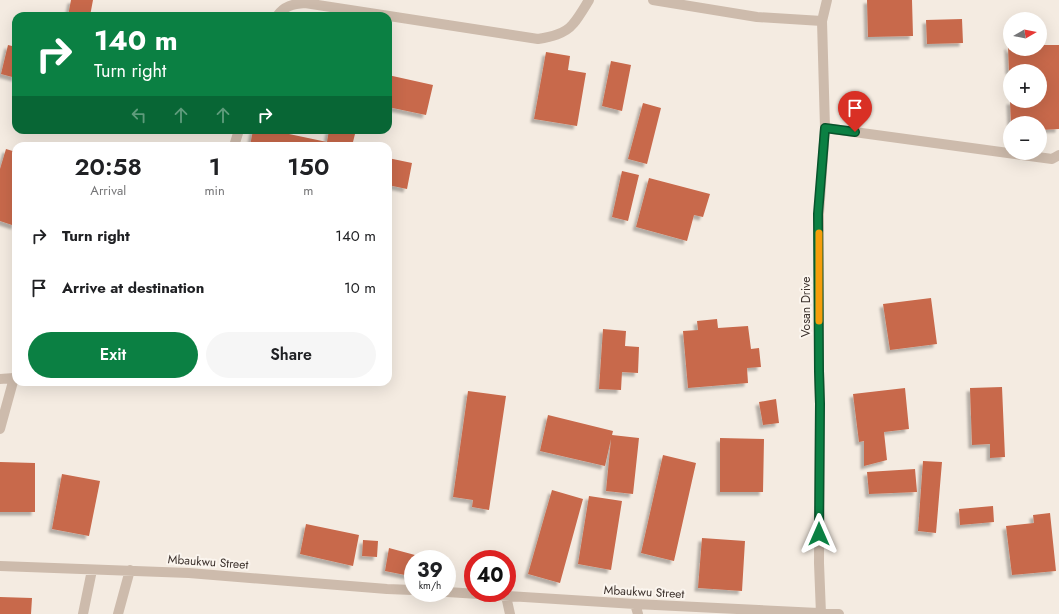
<!DOCTYPE html>
<html lang="en">
<head>
<meta charset="utf-8">
<style>
  :root { --surface:#fff; --page:#f6f6f6; --text:#202124; --muted:#757577; --accent:#0b8043 }
  body { margin:0; font-family:Jost,sans-serif; background:var(--page); color:var(--text); height:100vh; display:flex; flex-direction:column; font-size:15px; white-space:nowrap }
  * { box-sizing:border-box; margin:0 }
  p { font-size:13px; color:var(--muted) }
  .icon { flex:none; width:22px; height:22px; fill:none; stroke:currentColor; stroke-width:2; stroke-linecap:round; stroke-linejoin:round }
  .map { position:relative; flex:1; overflow:hidden }
  .sheet { position:absolute; left:12px; top:142px; width:380px; height:244px; display:flex; flex-direction:column; background:var(--surface); border-radius:12px; box-shadow:0 4px 16px #0002 }
  .sheet>* { flex:none }
  .hud { position:absolute; left:12px; top:12px; width:380px; height:122px; border-radius:12px; box-shadow:0 4px 16px #0002; background:#0b8043; color:#fff; overflow:hidden }
  .needle { width:26px; rotate:81deg }
  .tools { position:absolute; left:1003px; top:12px; display:grid; gap:8px }
  .tools a { display:grid; place-items:center; width:44px; height:44px; border-radius:50%; background:var(--surface); box-shadow:0 4px 16px #0002; font-size:20px }
  .speed { position:absolute; left:404px; top:550px; display:flex; gap:8px; font-size:20px; font-weight:700; text-align:center }
  .speed>* { display:grid; place-content:center; width:52px; height:52px; border-radius:50%; background:var(--surface); box-shadow:0 4px 16px #0002; line-height:1 }
  .speed small { font-size:10px; font-weight:400 }
  .speed .limit { border:6px solid #d22; background:#fff; color:#111 }
  .pin { position:absolute; display:grid; place-items:center; width:34px; height:34px; color:#fff; margin:-41px -17px; border-radius:50% 50% 50% 0; rotate:-45deg; box-shadow:0 0 4px #0007 }
  .pin .icon { rotate:45deg }
  .me { position:absolute; width:44px; margin:-22px; rotate:0deg; stroke-linejoin:round; filter:drop-shadow(0 0 3px #0008) }
  .turn { display:flex; align-items:center; gap:14px; height:84px; padding:0 16px; font-size:18px }
  .turn .icon { width:52px; height:52px; stroke-width:2.5 }
  .turn b { display:block; font-size:28px; line-height:34px }
  .lanes { display:flex; align-items:center; height:38px; padding:0 16px; background:#0003; justify-content:center; gap:20px; direction:ltr }
  .lanes .off { opacity:.35 }
  .eta { display:flex; justify-content:space-evenly; align-items:center; height:68px; text-align:center }
  .eta b { font-size:24px; font-weight:600; line-height:28px }
  .action { display:flex; gap:8px; margin-top:auto; padding:8px 16px }
  .action a { flex:1; height:46px; border-radius:24px; background:var(--accent); color:#fff; font-size:16px; font-weight:600; line-height:46px; text-align:center }
  .action a+a { background:var(--page); color:var(--text) }
  ul { padding:0; list-style:none }
  li { display:flex; align-items:center; gap:12px; height:52px; padding:0 16px }
  li div { flex:1 }
  li b { display:block; font-size:15px }
  li em { font-style:normal }
  .map>svg:first-child { display:block }
  .building { fill:#c8694b; filter:url(#shadow) }
  .lines { fill:none; stroke-linecap:round; stroke-linejoin:round }
  .minor { stroke:#cdbbac; stroke-width:10 }
  .route-casing { stroke:#07532c; stroke-width:10 }
  .route { stroke:#0b8043; stroke-width:7 }
  .slow { stroke:#f59e0b; stroke-width:7 }
  .labels { text-anchor:middle; stroke-width:4; stroke-linejoin:round; paint-order:stroke }
  .street-label { font-size:12px; fill:#3b302b; stroke:#fbf5ee }
</style>
</head>
<body>
<div class="map">
<svg width="1059" height="614" viewBox="0 0 1059 614">
  <defs>
    <filter id="shadow"><feDropShadow dx="-3.5" dy="3.5" stdDeviation="1" flood-color="#0004"/></filter>
  </defs>
  <rect width="100%" height="100%" fill="#f4ebe1"/>
  <path class="building" d="M71,0H93L90,16H68Z
    M867,0H912L913,36L868,37Z
    M962,19L963,43L927,44L926,20Z
    M8,45L16,47V78L1,74Z
    M1040,45H1059V129L1040,130V123H1011L1010,101H1040V71H1009L1008,46H1010V49H1040Z
    M546,52L570,56L568,70L586,73L577,126L534,119Z
    M611,61L631,65L622,111L602,106Z
    M388,75L433,85L426,115L388,107Z
    M643,103L661,108L647,164L628,159Z
    M253,130H270L327,142L329,130H356L352,146H250Z
    M6,149L16,152V222L15,226L0,221V169Z
    M388,158L412,163L407,189L388,185Z
    M622,171L639,175L628,221L612,217Z
    M649,178L710,194L703,217L694,215L687,241L636,227Z
    M931,298L937,344L890,350L883,304Z
    M717,319L718,328L748,326L751,349L759,348L761,367L747,368L748,383L688,388L683,331L698,330L697,321Z
    M603,329L626,331L625,346L639,347L638,373L622,372L621,390L599,389Z
    M1002,387L1005,457L990,458V444L972,445L970,388Z
    M905,388L909,429L884,432L887,460L864,466V441L859,442L853,394Z
    M468,391L506,396L489,510L472,507L473,500L453,497Z
    M776,399L779,423L763,425L759,402Z
    M548,415L613,431L612,435L639,438L633,494L606,491L611,439L605,466L540,451Z
    M720,438L764,439L763,492H720Z
    M663,455L696,463L674,561L641,553Z
    M923,461L942,462L936,533L918,531Z
    M0,462L35,463V512H0Z
    M915,469L917,492L869,494L867,472Z
    M62,474L100,481L89,536L52,529Z
    M552,490L583,499L560,583L528,574Z
    M589,496L622,501L611,570L578,564Z
    M993,506L994,522L960,525L959,509Z
    M1050,513L1056,571L1012,575L1006,526L1034,523L1033,515Z
    M306,524L359,535L353,566L300,554Z
    M702,538L745,541L742,591L698,588Z
    M363,540L378,541L377,557L362,556Z
    M389,548L415,555L414,559H413V564L410,576L385,571Z
    M415,555H439V559H415Z
    M0,597L32,598L31,614H0Z"/>
  <g class="lines">
    <path class="minor" d="M653,0L757,17L822,21
      M277,16C284,6 293,4 305,3L538,39C550,37 565,34 573,24C579,17 584,8 589,0
      M825,128L1052,159L1059,155
      M234,146L239,130
      M0,379L14,378L0,429
      M0,566L189,573L387,589L413,590
      M447,592L635,604L839,614
      M506,596L510,614
      M635,604L638,614
      M83,614L92,570
      M118,614L130,570
      M821,614L819,563L820,404L819,371V214L825,128L822,21L827,0"/>
  </g>
  <g class="lines">
    <defs>
      <path id="route" d="M819,534L820,404L819,371L818,214L825,128L855,132"/>
    </defs>
    <use href="#route" class="route-casing"/>
    <use href="#route" class="route"/>
    <path class="slow" d="M819,233V321"/>
  </g>
  <g class="labels">
    <g class="street-label">
      <text transform="translate(806 307) rotate(-90)" y="4">Vosan Drive</text>
      <text transform="translate(208 562) rotate(4)" y="4">Mbaukwu Street</text>
      <text transform="translate(644 592) rotate(3)" y="4">Mbaukwu Street</text>
    </g>
  </g>
</svg>
<div class="tools">
<a><svg class="needle" viewBox="-14 -14 28 28"><path d="M0-13l5 13h-10z" fill="#e53935"/><path d="M0 13l5-13h-10z" fill="#757577"/></svg></a>
<a>+</a>
<a>−</a>
</div>
<div class="speed"><div>39<small>km/h</small></div><div class="limit">40</div></div>
<div class="pin" style="left:855px;top:132px;background:#d93025"><svg class="icon" aria-label="arrive" viewBox="0 0 24 24"><path d="M6 21V4h12l-3 4 3 4H6"/></svg></div>
<svg class="me" style="left:819px;top:534px" viewBox="-20 -20 40 40"><path d="M0-17L14 15 0 8-14 15z" fill="#0b8043" stroke="#fff" stroke-width="4"/></svg>
<div class="hud">
<div class="turn"><svg class="icon" aria-label="right" viewBox="0 0 24 24"><path d="M7 20v-9h11M14 6l5 5-5 5"/></svg><div><b>140 m</b>Turn right</div></div>
<div class="lanes"><svg class="icon off" aria-label="left" viewBox="0 0 24 24"><path d="M17 20v-9H6M10 6l-5 5 5 5"/></svg><svg class="icon off" aria-label="ahead" viewBox="0 0 24 24"><path d="M12 20V5M6 11l6-6 6 6"/></svg><svg class="icon off" aria-label="ahead" viewBox="0 0 24 24"><path d="M12 20V5M6 11l6-6 6 6"/></svg><svg class="icon" aria-label="right" viewBox="0 0 24 24"><path d="M7 20v-9h11M14 6l5 5-5 5"/></svg></div>
</div>
<section class="sheet">
<div class="eta">
<div><b>20:58</b><p>Arrival</p></div>
<div><b>1</b><p>min</p></div>
<div><b>150</b><p>m</p></div>
</div>
<ul>
<li><svg class="icon" aria-label="right" viewBox="0 0 24 24"><path d="M7 20v-9h11M14 6l5 5-5 5"/></svg><div><b>Turn right</b></div><em>140 m</em></li>
<li><svg class="icon" aria-label="arrive" viewBox="0 0 24 24"><path d="M6 21V4h12l-3 4 3 4H6"/></svg><div><b>Arrive at destination</b></div><em>10 m</em></li>
</ul>
<div class="action"><a>Exit</a><a>Share</a></div>
</section>
</div>
</body>
</html>
